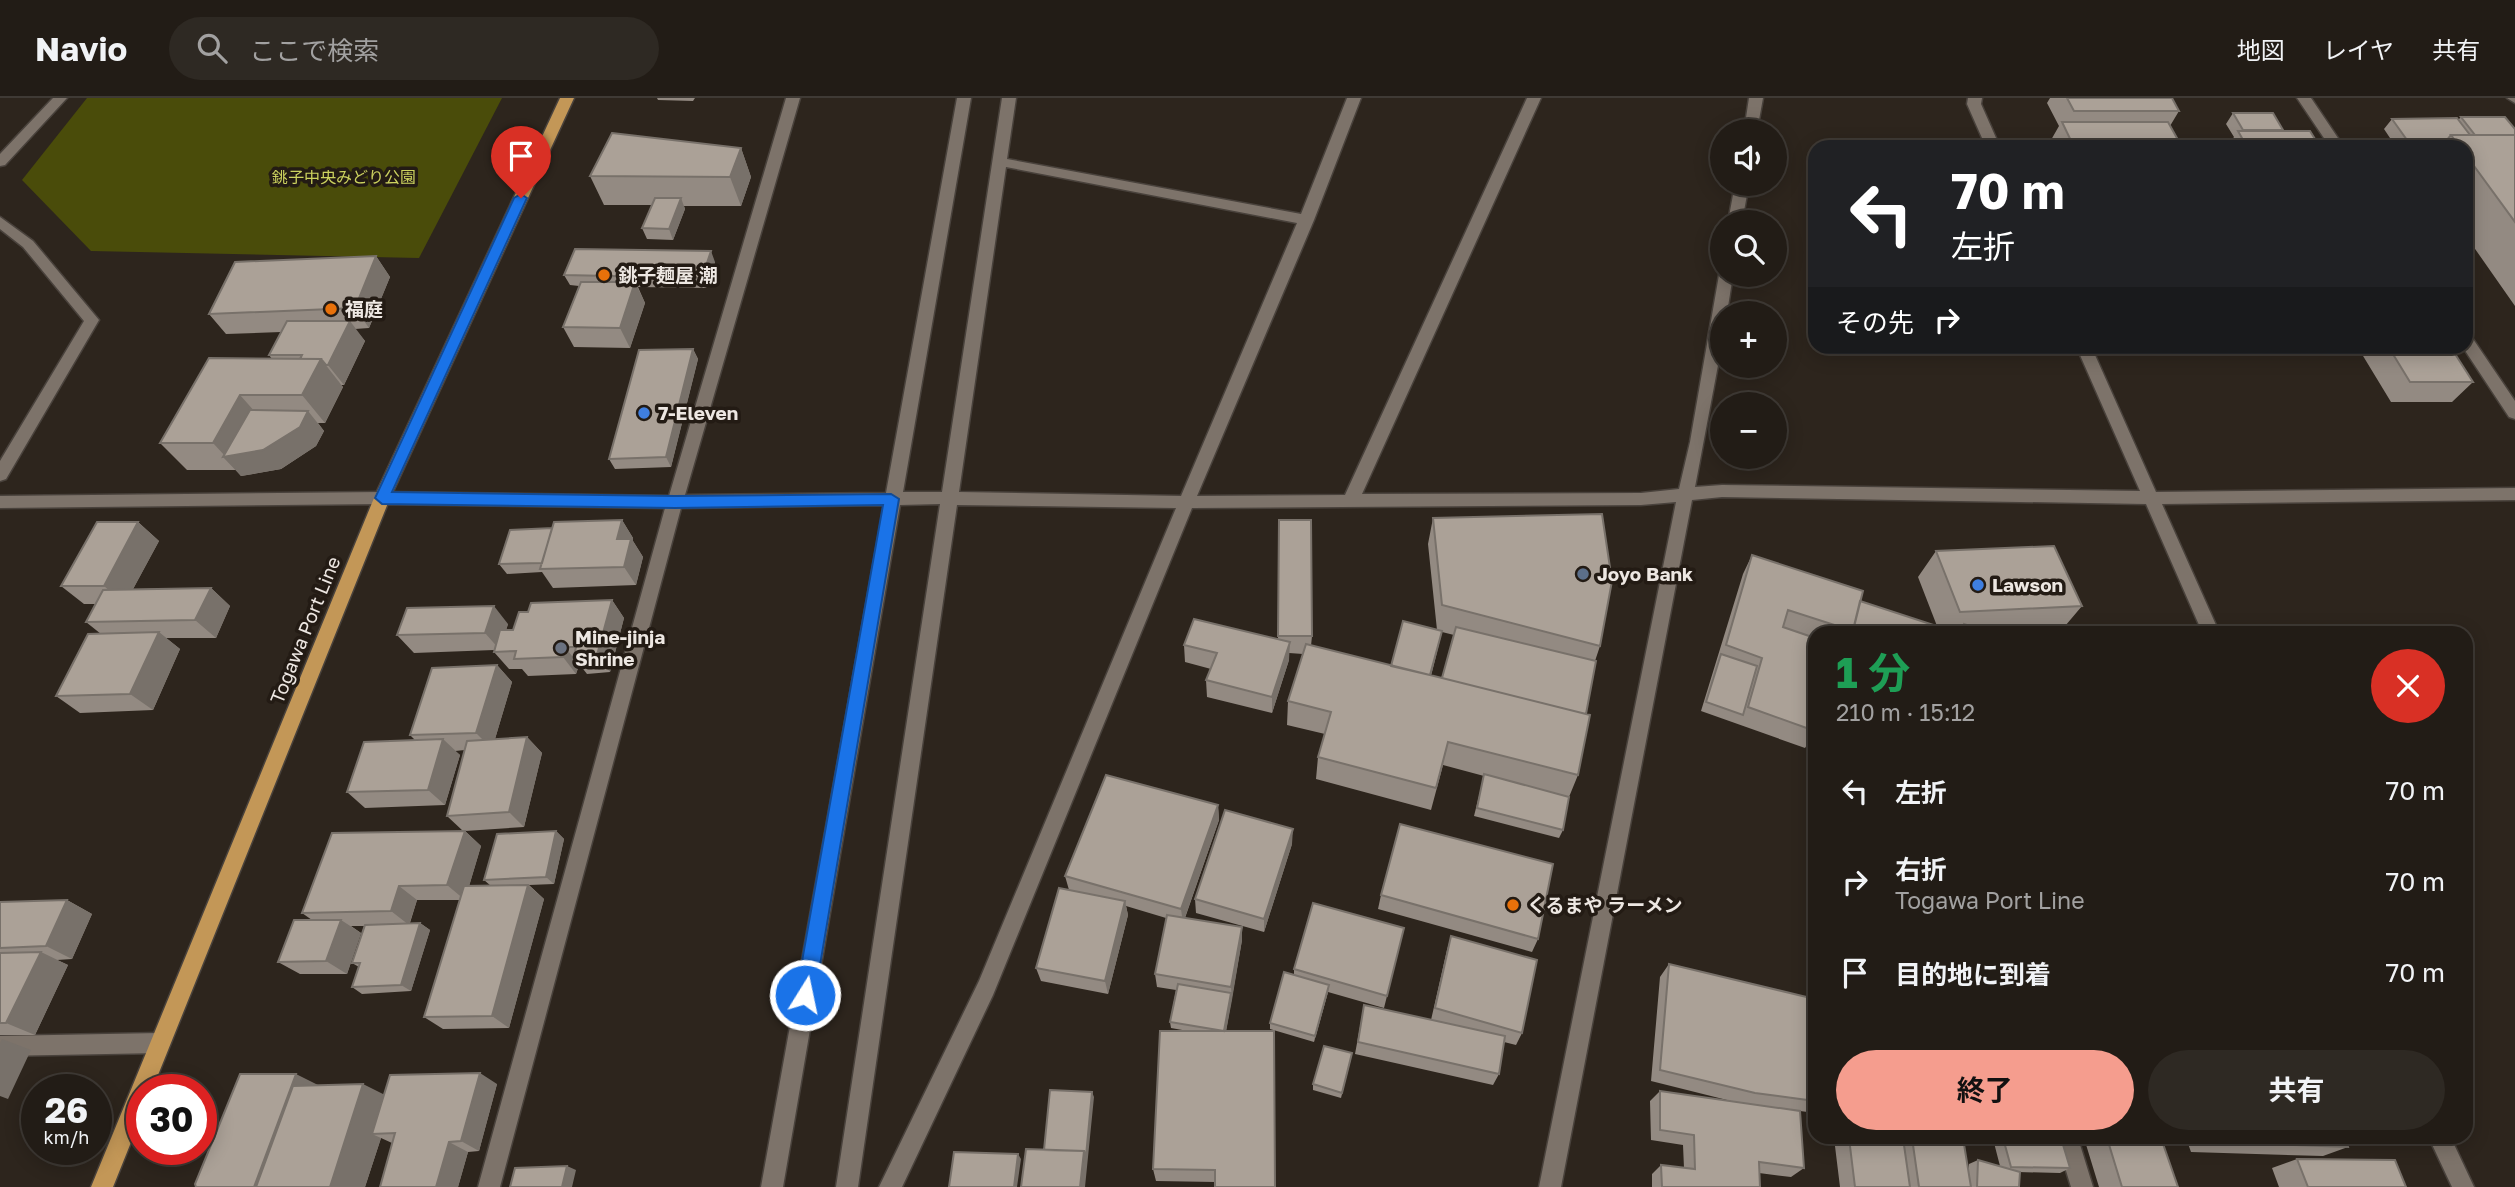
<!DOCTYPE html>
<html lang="ja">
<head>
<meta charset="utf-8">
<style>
  :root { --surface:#221c16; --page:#2e2923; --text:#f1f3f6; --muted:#a2a1a1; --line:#3f3a35; --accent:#f59d8e }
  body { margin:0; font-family:"Golos Text","Noto Sans JP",sans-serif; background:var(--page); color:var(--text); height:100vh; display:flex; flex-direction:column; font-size:26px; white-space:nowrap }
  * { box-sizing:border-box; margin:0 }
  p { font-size:23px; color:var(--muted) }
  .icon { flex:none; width:38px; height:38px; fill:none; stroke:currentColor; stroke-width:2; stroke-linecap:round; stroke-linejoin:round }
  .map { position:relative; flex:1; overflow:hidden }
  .panel { position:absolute; left:1808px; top:528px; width:665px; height:518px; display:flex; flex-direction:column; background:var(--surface); border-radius:21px; box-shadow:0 4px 18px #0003,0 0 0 2px var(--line) }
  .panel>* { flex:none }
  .top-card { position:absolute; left:1808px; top:42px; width:665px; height:214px; border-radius:21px; box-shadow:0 4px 18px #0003,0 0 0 2px var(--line); background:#202124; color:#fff; overflow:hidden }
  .fabs { position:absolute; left:1710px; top:21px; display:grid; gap:14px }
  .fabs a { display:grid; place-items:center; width:77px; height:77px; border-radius:50%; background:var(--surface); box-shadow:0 4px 18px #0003,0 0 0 2px var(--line); font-size:35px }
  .speed { position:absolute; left:21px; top:976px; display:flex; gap:14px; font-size:35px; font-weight:700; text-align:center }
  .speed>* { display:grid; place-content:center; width:91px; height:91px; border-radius:50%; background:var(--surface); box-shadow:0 4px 18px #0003,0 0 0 2px var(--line); line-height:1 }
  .speed small { font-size:18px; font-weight:400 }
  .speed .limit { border:10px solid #d22; background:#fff; color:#111 }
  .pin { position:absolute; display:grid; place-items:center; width:60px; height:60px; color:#fff; margin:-72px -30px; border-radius:50% 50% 50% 0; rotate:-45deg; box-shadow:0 0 7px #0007 }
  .pin .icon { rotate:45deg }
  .me { position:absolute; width:77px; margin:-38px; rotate:10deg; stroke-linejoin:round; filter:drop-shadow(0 0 5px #0008) }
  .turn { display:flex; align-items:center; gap:24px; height:147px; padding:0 28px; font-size:32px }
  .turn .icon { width:91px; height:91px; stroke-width:2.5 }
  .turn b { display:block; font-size:49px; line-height:60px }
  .then { display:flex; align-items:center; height:66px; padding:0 28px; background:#0003; gap:14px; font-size:26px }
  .round { display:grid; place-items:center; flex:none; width:74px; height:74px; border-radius:37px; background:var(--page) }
  .summary { display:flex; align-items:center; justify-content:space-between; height:119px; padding:0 28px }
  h1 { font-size:42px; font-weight:700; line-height:52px; color:#1e9e55 }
  .cta { display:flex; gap:14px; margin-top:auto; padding:14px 28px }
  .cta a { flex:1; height:80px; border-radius:42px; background:var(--accent); color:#111; font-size:28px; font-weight:700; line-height:80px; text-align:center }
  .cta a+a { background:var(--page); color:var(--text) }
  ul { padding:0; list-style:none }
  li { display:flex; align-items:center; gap:21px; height:91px; padding:0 28px }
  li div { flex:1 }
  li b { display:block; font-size:26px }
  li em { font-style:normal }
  header { display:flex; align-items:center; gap:42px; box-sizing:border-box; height:98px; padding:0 35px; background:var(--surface); border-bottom:2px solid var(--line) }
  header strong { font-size:33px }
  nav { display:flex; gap:38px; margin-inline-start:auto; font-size:24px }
  .search { width:490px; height:63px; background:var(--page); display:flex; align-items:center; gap:18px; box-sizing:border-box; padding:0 24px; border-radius:38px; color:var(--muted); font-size:26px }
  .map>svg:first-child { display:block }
  .green { fill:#4a4c0a }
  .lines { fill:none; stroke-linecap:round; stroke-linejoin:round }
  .minor-casing { stroke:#49423c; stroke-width:3 }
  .major-casing { stroke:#49423c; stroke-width:3 }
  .minor { fill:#7d736a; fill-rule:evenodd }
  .major { fill:#c39757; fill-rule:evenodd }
  .wall { fill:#938a82; fill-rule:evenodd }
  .shaded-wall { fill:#78716a }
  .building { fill:#aba197; stroke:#78716a; stroke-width:2 }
  .route { fill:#1a73e8; stroke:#114b97; stroke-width:2 }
  .food-dot { fill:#e8710a; stroke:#231b14; stroke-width:2.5 }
  .shop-dot { fill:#3f7fe0; stroke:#231b14; stroke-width:2.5 }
  .service-dot { fill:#5c6f8a; stroke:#231b14; stroke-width:2.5 }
  .worship-dot { fill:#6b7280; stroke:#231b14; stroke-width:2.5 }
  .labels { text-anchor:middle; stroke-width:7; stroke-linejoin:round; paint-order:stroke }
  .far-park-label { font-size:16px; fill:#ccd25f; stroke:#231b14 }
  .poi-label { font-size:19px; font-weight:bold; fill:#ede7e2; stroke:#231b14; text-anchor:start }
  .street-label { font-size:19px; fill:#ede7e2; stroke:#231b14 }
</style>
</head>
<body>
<header>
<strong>Navio</strong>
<div class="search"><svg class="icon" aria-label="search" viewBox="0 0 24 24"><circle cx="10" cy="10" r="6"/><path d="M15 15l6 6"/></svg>ここで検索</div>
<nav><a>地図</a><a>レイヤ</a><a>共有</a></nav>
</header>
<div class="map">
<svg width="2515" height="1089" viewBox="0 0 2515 1089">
  <rect width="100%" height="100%" fill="#2d251d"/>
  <path class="green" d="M87,0H502L419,160L91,153L22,82Z"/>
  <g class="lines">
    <defs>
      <path id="minor" d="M53,0H67L5,67L0,68V56Z
        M786,0H800L685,397L886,395L957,0H971L903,394H942L1002,0H1016L1007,61L1301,116L1347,0H1361L1314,122L1197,398L1345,397L1527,0H1541L1362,396L1641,395L1679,391L1690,344L1719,177L1722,173V177H1733L1727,215H1722V246L1695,389L1722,387L2140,393L2076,248H2091L2156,394L2515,390V402L2162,406L2220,536H2203L2146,406L1722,399L1692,402L1561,1089H1539L1676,404L1641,407L1192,410L993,897L902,1089H879L979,883L1176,410L957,407L858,1089H836L940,406L900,407L783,1089H761L884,407L681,410L500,1089H478L665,410L382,406L0,410V398L382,394L669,398ZM1006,69L1297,125L1181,398L959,394Z
        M1749,0H1763L1757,33H1744Z
        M1968,0H1982L1981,6L2000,49H1986L1967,6Z
        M2297,0H2311L2344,49H2330Z
        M2507,0H2515V5Z
        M1735,86H1749L1742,124H1728Z
        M0,119L33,143L99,222L6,381L0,383V363L84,223L23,149L0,131Z
        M2466,237L2471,238L2515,303V321L2509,319L2462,248H2466Z
        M160,935L167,938L170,945L167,952L160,955L0,958V938Z
        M2056,1040H2078L2093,1089H2071Z
        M2429,1040H2451L2474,1089H2452Z"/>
      <path id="major" d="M560,0H574L390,400L152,992H142V1017L113,1089H91L374,400Z"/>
    </defs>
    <use href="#minor" class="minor-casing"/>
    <use href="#major" class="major-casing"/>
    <use href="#minor" class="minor"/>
    <use href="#major" class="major"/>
  </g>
  <path class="wall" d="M657,0H695L693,3L658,2Z
    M2050,0H2172L2179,13L2170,28L2182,49H2047L2059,28L2047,5Z
    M2233,15L2283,32L2282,33L2320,49H2227L2234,39L2226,26Z
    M2461,19L2515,31V208L2466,138V49H2396L2384,31L2392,21L2458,22Z
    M741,50L751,79L741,108H684L685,111L673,142L647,141L642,130L652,107H604L590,78Z
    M376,158L390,179L369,230L355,231L365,243L344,287H341L343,289L325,325H318L324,333L316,348L281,371L241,378L236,372H187L160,345L272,261L269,257L281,234L226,236L209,216Z
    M715,164L706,190L638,189L645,205L630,250L574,249L563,229L579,188L570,187L564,177Z
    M2357,248H2450L2473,284L2452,304H2391Z
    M693,251L698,261L671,369L615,371L609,361Z
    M1433,420L1600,548L1595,563L1586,616L1578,677L1569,699L1563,732L1559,740L1474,718L1484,678L1443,667L1431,712L1316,681L1318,659L1325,636L1287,627L1288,603L1303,556L1289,555V562L1272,615L1207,599L1206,582L1211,571L1185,564L1184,547L1278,541L1279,422L1312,538L1311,548L1391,568L1437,532L1428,446ZM1442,534L1454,537L1442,580L1431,578Z
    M622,422L633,440V443L643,459L636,487L553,490L542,474L507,476L499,466Z
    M138,424L159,443L133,491L211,490L230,508L216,540H166L180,551L153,612L80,615L56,598L101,536L86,524L96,506H84L61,488Z
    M1936,453L2082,508L2060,534L2014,536H1815V635L1805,650L1701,613L1743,476L1752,457L1860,503L1937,528L1918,479Z
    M612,502L624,520L610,574L587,576L580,567H579L576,576L528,578L522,571H509L494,554V552L414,555L397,537L508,526L506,532H513L528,514Z
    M497,567L512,584L495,641L527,639L542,655L524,729L465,733L481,748L469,788H491L484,782L556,733L564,741L554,786L529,787L544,801L509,930L443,931L424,919L460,802H417L410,825H420L430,832L411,893L362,896L352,889L359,869L352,865L364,828H351L361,835L347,876H300L278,864L312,822L302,815L463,733L447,718L465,652L455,653L460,657L445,707L365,710L347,694L415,642L410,637Z
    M1218,707L1219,722L1185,820L1242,829V842L1226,933L1215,1084L1156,1083L1153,1071L1188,933L1171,930L1170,924L1176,892L1157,889L1155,876L1166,820L1126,808L1128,817L1108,896L1041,883L1036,870L1069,792L1065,778Z
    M1292,746L1264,834L1196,815L1195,801Z
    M1381,797L1538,841L1532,854L1378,811Z
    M67,802L92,816L72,861L57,862L68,867L35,937H0V804Z
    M1404,830L1384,910L1328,894L1314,944L1270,931V925L1294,877V871Z
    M1451,838L1522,935L1516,947L1504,944L1499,976L1493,987L1355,956L1364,907L1431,922L1447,852Z
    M1669,866L1815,901V1015L1800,1013L1804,1070L1791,1079L1759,1075L1760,1089H1652V1076L1661,1067L1684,1070L1683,1047L1651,1042L1650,1003L1660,993L1735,1004L1651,983L1660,879Z
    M1351,961L1341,1000L1313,992V986Z
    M497,986L479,1053L468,1054L458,1089H380L392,1045L381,1040L365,1089H196L318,987L384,997Z
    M1834,1040H1963L1968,1074L1969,1066L1978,1062L2000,1068L1993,1041L1996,1040H2061L2070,1070L2060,1075L2018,1074L2019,1089H1840Z
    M2084,1040H2161L2178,1089H2099Z
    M2186,1040H2345L2348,1049L2323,1058L2191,1054Z
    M2297,1061L2406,1089H2279L2272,1070Z"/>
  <path class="shaded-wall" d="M741,50L751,79L741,108L730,79Z
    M681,100L685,111L673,142L669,131Z
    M711,153L715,164L706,190L702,180Z
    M376,158L390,179L369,230L355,210Z
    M635,184L645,205L630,250L620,230Z
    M350,223L365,243L344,287L328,267Z
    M693,251L698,261L671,369L666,359Z
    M321,261L343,289L325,325L302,297Z
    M240,297L264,324L308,313L324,333L316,348L281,371L241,378L223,359L225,358L213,345Z
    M622,422L633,440V443L643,459L636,487L624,469L617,441Z
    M138,424L159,443L125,506L104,488Z
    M211,490L230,508L216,540L195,522Z
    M612,502L624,520L610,574L597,557Z
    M494,508L508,526L500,552L485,535Z
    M159,534L180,551L153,612L130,596Z
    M1290,544L1289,562L1272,615V599Z
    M565,549L579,567L576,576L563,559Z
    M497,567L512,584L492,651L476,635Z
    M527,639L542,655L524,729L509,714Z
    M443,641L460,657L445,707L428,692Z
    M1218,707L1219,722L1183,825L1181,811Z
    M1293,731L1292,746L1264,834V821Z
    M465,733L481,748L465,802L447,787Z
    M556,733L564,741L554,786L546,779Z
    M528,787L544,801L509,930L492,918Z
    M399,788L417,802L409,827L391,813Z
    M67,802L92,816L72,861L46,848Z
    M1125,803L1128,817L1108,896L1105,883Z
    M341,822L361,835L347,876L326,863Z
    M420,825L430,832L411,893L401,887Z
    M1242,829V842L1232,902L1231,889Z
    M41,854L68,867L35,937L6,925Z
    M1329,887L1328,894L1314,944L1315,938Z
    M1231,895L1232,902L1225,939L1224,933Z
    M2,941L31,952L8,1001L0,998V945Z
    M480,975L497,986L479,1053L461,1043Z
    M296,976L318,987L281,1089H254Z
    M363,986L393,1001L372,1036L381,1040L365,1089H330Z
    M1092,994L1094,999L1085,1089H1080Z
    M449,1044L468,1054L458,1089H436Z
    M1018,1056L1021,1061L1017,1089H1014Z
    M567,1068L576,1072L572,1089H562Z"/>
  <path class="building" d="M2067,0H2172L2179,13H2074Z
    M2233,15H2273L2283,32H2243Z
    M2461,19H2505L2515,31V37H2475Z
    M2457,20L2470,37H2451L2441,49H2412L2392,21Z
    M2062,24H2168L2182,49H2074Z
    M2238,33H2310L2320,49H2247Z
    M612,35L741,50L730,79L590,78Z
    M2451,37H2515V124L2466,57V49H2460Z
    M655,100H681L669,131L642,130Z
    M575,151L711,153L702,180L564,177Z
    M376,158L355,210L209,216L235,164Z
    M581,184H635L620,230L563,229Z
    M287,223H350L328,267H326L321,261H300L302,257H269Z
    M2388,248H2450L2473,284H2410Z
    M693,251L666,359L609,361L639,252Z
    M209,260L321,261L302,297H240L213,345H160Z
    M250,312L308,313L300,329L263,352L223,359Z
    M1602,416L1612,483L1600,548L1442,507L1433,420Z
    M622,422L617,441H631L624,469L540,471L554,424Z
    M1279,422H1311L1312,538H1278Z
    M97,424H138L104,488H61Z
    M552,430L542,465L499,466L510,432Z
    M2054,448L2082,508L1960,514L1936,453Z
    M1752,457L1863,493L1853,533L1788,512L1783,529L1815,540V633L1748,609L1762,560L1726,547Z
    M211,490L195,522L86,524L103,492Z
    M612,502L597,557L574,558L576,549H565L563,559L514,561L516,553L494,554L500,532H513L519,514H528L531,505Z
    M1860,503L1958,535V536H1865L1853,532Z
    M494,508L485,535L397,537L407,510Z
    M1194,521L1290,544L1272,599L1206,582L1217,555L1184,547Z
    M1403,523L1442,533L1430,577L1391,568Z
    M1964,526L1992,536H1963Z
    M1456,529L1596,563L1586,616L1442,580Z
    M159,534L130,596L56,598L88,536Z
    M1306,546L1590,617L1578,677L1448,644L1436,690L1318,659L1331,614L1288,603Z
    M1721,556L1757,568L1743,617L1706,604Z
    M497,567L476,635L410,637L432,570Z
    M527,639L509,714L447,718L467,643Z
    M443,641L428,692L347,694L364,644Z
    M1484,676L1569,699L1563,732L1477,710Z
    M1106,677L1218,707L1181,811L1065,778Z
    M1225,712L1293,731L1264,821L1195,801Z
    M1400,726L1553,766L1538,841L1381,797Z
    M465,733L447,787L399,788L391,813L302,815L332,735Z
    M556,733L546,779L484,782L497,736Z
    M528,787L492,918L424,919L464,788Z
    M1059,790L1125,803L1105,883L1036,870Z
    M67,802L46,848L0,850V804Z
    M1313,805L1404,830L1387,898L1294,871Z
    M1167,817L1242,829L1231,889L1155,876Z
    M294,822H341L326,863L278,864Z
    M420,825L401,887L352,889L360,865H352L365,827Z
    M1451,838L1537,862L1522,935L1435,910Z
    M41,854L6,925H0V855Z
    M1669,866L1815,901V1003L1755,995L1660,972Z
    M1284,874L1329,887L1315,938L1270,925Z
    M1178,886L1231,895L1224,933L1170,924Z
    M1364,907L1505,938L1499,976L1358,944Z
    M1160,933H1274L1275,1089H1215V1072L1153,1071Z
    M1324,948L1352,955L1342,995L1313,986Z
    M480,975L461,1043L449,1044L436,1089H380L395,1035L372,1036L390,977Z
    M240,976H296L254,1089H196L195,1086Z
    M363,986L330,1089H256L293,988Z
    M1050,992L1092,994L1086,1058L1084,1053L1044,1052Z
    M1660,993L1800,1013L1804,1070L1759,1064L1760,1089H1662L1661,1067L1695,1071L1694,1037L1660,1032Z
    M1849,1040H1903L1910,1089H1855Z
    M1912,1040H1963L1971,1089H1919Z
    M2003,1040H2061L2070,1070L2011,1069Z
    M2107,1040H2161L2178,1089H2122Z
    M2212,1040H2345L2348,1049L2213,1044Z
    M1026,1051L1084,1053L1080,1089H1021Z
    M954,1054L1018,1056L1014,1089H949Z
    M2297,1061L2395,1062L2406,1089H2308Z
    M1978,1062L2020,1074L2019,1089H1977Z
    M567,1068L562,1089H510L515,1070Z"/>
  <path class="route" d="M521,96L527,100L392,394L675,398L891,396L899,401L815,897L812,903L805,906L799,903L796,897L883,407L675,410L382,406L375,400L514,100Z"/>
  <g class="food-dot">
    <circle cx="604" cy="177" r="7"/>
    <circle cx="331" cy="211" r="7"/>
    <circle cx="1513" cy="807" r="7"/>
  </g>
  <g class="shop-dot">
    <circle cx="644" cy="315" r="7"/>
    <circle cx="1978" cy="487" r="7"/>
  </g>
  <circle class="service-dot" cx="1583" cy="476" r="7"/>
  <circle class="worship-dot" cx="561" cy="550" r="7"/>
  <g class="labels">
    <g class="far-park-label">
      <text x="344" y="85">銚子中央みどり公園</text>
    </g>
    <g class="poi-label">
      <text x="618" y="184">銚子麺屋 潮</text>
      <text x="345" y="218">福庭</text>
      <text x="658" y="322">7-Eleven</text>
      <text x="1597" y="483">Joyo Bank</text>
      <text x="1992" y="494">Lawson</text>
      <text x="575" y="546">Mine-jinja<tspan x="575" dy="22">Shrine</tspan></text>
      <text x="1527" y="814">くるまや ラーメン</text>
    </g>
    <g class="street-label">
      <text transform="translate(305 532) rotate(-68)" y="7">Togawa Port Line</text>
    </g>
  </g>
</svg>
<div class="fabs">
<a><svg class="icon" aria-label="sound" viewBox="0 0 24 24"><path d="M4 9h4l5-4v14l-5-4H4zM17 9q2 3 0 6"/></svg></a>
<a><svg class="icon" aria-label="search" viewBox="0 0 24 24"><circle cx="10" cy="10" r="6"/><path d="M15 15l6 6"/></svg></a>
<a>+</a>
<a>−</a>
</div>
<div class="speed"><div>26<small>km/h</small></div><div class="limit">30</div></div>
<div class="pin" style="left:521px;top:100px;background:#d93025"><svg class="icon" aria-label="arrive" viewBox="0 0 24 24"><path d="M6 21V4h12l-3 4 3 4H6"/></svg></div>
<svg class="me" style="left:805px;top:897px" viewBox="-20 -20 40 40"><circle r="17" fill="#1a73e8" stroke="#fff" stroke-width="3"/><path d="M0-11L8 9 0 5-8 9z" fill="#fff"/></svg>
<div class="top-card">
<div class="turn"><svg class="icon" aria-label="left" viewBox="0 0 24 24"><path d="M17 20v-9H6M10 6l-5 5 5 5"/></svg><div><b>70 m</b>左折</div></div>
<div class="then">その先<svg class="icon" aria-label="right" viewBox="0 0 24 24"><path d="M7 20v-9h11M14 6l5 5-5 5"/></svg></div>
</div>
<section class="panel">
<div class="summary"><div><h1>1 分</h1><p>210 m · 15:12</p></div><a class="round" style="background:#d93025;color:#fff"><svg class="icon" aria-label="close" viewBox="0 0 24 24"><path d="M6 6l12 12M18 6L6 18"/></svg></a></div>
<ul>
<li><svg class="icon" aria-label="left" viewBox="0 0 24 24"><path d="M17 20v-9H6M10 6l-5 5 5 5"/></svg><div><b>左折</b></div><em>70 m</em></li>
<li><svg class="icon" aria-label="right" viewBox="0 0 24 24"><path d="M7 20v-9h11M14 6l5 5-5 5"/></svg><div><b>右折</b><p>Togawa Port Line</p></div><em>70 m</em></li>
<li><svg class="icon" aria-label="arrive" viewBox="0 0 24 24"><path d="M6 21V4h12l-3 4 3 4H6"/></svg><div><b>目的地に到着</b></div><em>70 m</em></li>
</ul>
<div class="cta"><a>終了</a><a>共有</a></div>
</section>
</div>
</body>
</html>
